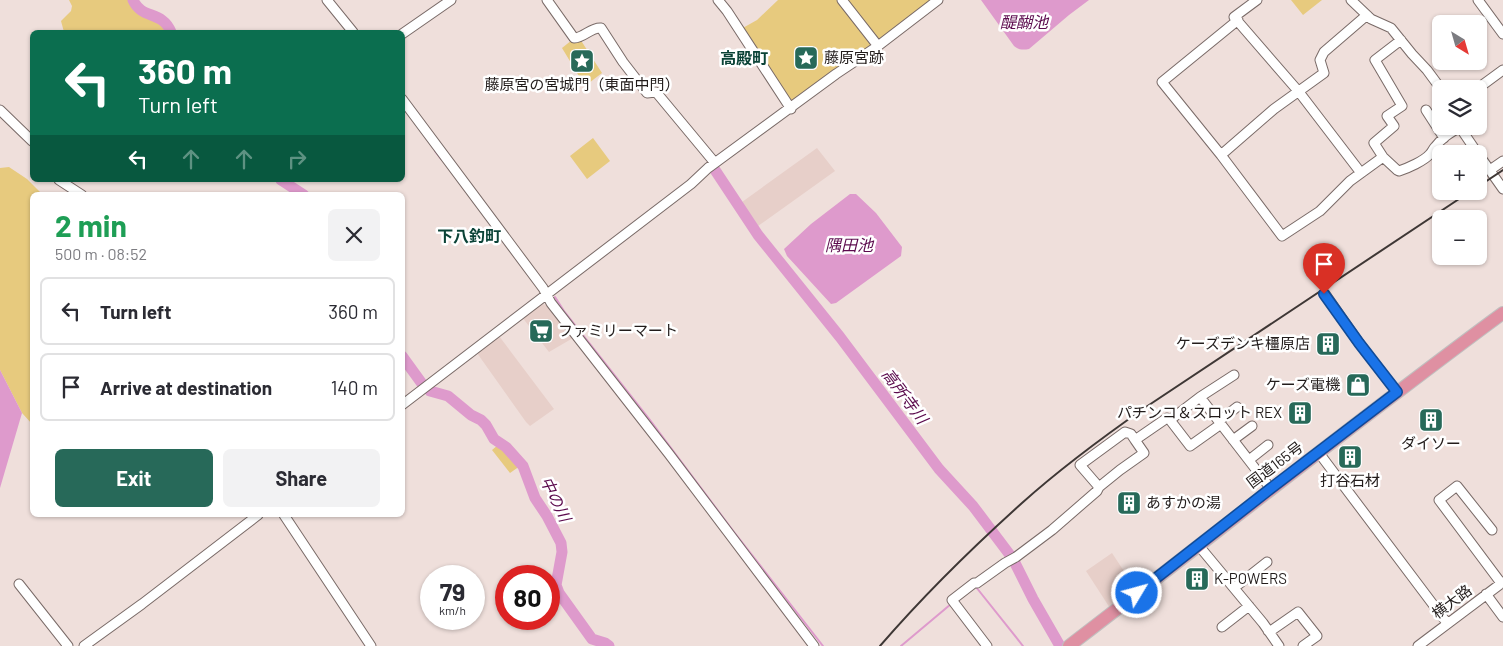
<!DOCTYPE html>
<html lang="en">
<head>
<meta charset="utf-8">
<style>
  :root { --surface:#fff; --page:#f2f2f3; --text:#2b2b33; --muted:#7c7c81; --line:#e1e1e2; --accent:#276959 }
  body { margin:0; font-family:Barlow,"Noto Sans JP",sans-serif; background:var(--page); color:var(--text); height:100vh; display:flex; flex-direction:column; font-size:19px; white-space:nowrap }
  * { box-sizing:border-box; margin:0 }
  p { font-size:16px; color:var(--muted) }
  .icon { flex:none; width:28px; height:28px; fill:none; stroke:currentColor; stroke-width:2; stroke-linecap:round; stroke-linejoin:round }
  .map { position:relative; flex:1; overflow:hidden }
  .sheet { position:absolute; left:30px; top:192px; width:375px; height:325px; display:flex; flex-direction:column; background:var(--surface); border-radius:8px; box-shadow:0 1px 4px #0004 }
  .sheet>* { flex:none }
  .guide { position:absolute; left:30px; top:30px; width:375px; height:152px; border-radius:8px; box-shadow:0 1px 4px #0004; background:#0b6e4f; color:#fff; overflow:hidden }
  .needle { width:32px; rotate:143deg }
  .controls { position:absolute; left:1432px; top:15px; display:grid; gap:10px }
  .controls a { display:grid; place-items:center; width:55px; height:55px; border-radius:8px; background:var(--surface); box-shadow:0 1px 4px #0004; font-size:25px }
  .speed { position:absolute; left:420px; top:565px; display:flex; gap:10px; font-size:25px; font-weight:700; text-align:center }
  .speed>* { display:grid; place-content:center; width:65px; height:65px; border-radius:50%; background:var(--surface); box-shadow:0 1px 4px #0004; line-height:1 }
  .speed small { font-size:12px; font-weight:400 }
  .speed .limit { border:8px solid #d22; background:#fff; color:#111 }
  .pin { position:absolute; display:grid; place-items:center; width:42px; height:42px; color:#fff; margin:-51px -21px; border-radius:50% 50% 50% 0; rotate:-45deg; box-shadow:0 0 5px #0007 }
  .pin .icon { rotate:45deg }
  .me { position:absolute; width:55px; margin:-28px; rotate:53deg; stroke-linejoin:round; filter:drop-shadow(0 0 4px #0008) }
  .turn { display:flex; align-items:center; gap:18px; height:105px; padding:0 25px; font-size:22px }
  .turn .icon { width:65px; height:65px; stroke-width:2.5 }
  .turn b { display:block; font-size:35px; line-height:42px }
  .lanes { display:flex; align-items:center; height:48px; padding:0 25px; background:#0003; justify-content:center; gap:25px; direction:ltr }
  .lanes .off { opacity:.35 }
  .round { display:grid; place-items:center; flex:none; width:52px; height:52px; border-radius:8px; background:var(--page) }
  .summary { display:flex; align-items:center; justify-content:space-between; height:85px; padding:0 25px }
  h1 { font-size:30px; font-weight:700; line-height:38px; color:#1e9e55 }
  .cta { display:flex; gap:10px; margin-top:auto; padding:10px 25px }
  .cta a { flex:1; height:58px; border-radius:8px; background:var(--accent); color:#fff; font-size:20px; font-weight:700; line-height:58px; text-align:center }
  .cta a+a { background:var(--page); color:var(--text) }
  ul { padding:0; list-style:none }
  li { display:flex; align-items:center; gap:15px; height:68px; margin:0 10px 8px; padding:0 15px; border:2px solid var(--line); border-radius:8px }
  li div { flex:1 }
  li b { display:block; font-size:19px }
  li em { font-style:normal }
  .map>svg:first-child { display:block }
  .built { fill:#e7cfc9 }
  .green { fill:#e7ca7e }
  .water { fill:#de9acc }
  .lines { fill:none; stroke-linecap:round; stroke-linejoin:round }
  .stream { stroke:#de9acc; stroke-width:2 }
  .river { stroke:#de9acc; stroke-width:11 }
  .minor-casing { stroke:#796a67; stroke-width:11 }
  .highway-casing { stroke:#c1bfbf; stroke-width:14 }
  .minor { stroke:#fff; stroke-width:9 }
  .highway { stroke:#df90a2; stroke-width:12 }
  .rail { stroke:#3e3735; stroke-width:2 }
  .route-casing { stroke:#114b97; stroke-width:12 }
  .route { stroke:#1a73e8; stroke-width:9 }
  .labels { text-anchor:middle; stroke-width:5; stroke-linejoin:round; paint-order:stroke }
  .poi-label { font-size:15px; fill:#221c1b; stroke:#fff; text-anchor:start }
  .street-label { font-size:15px; fill:#221c1b; stroke:#fff }
  .water-label { font-size:16px; font-style:italic; fill:#5b0a4d; stroke:#fff }
  .neighbourhood-label { font-size:16px; font-weight:bold; fill:#0b4337; stroke:#fff }
</style>
</head>
<body>
<div class="map">
<svg width="1503" height="646" viewBox="0 0 1503 646">
  <rect width="100%" height="100%" fill="#efdfdb"/>
  <path class="built" d="M817,148L835,171L758,226L742,202Z
    M541,304L548,305L573,338L549,352L522,317Z
    M499,336L554,409L530,426L526,422L477,353Z
    M1112,553L1135,588L1110,608L1086,571Z"/>
  <path class="green" d="M69,0H131C135,14 149,17 161,21L166,32H64L61,21L71,11L72,6Z
    M778,0H933L792,103L789,102L741,29L757,20Z
    M1291,0H1322L1303,15Z
    M580,39L602,73L585,86L562,48L572,40Z
    M593,138L610,161L587,179L570,156Z
    M9,167L27,179L43,195H32V424L22,413L0,370V168Z
    M498,445L504,449L520,466L510,473L492,450Z"/>
  <path class="water" d="M981,0H1089L1069,15L1029,49C1023,50 1019,50 1014,46Z
    M850,194H856L876,213L902,247L901,256L836,303L831,304L787,256L784,249L811,224Z
    M0,370L22,413L0,488Z"/>
  <g class="lines">
    <path class="stream" d="M435,151L441,159
      M555,297L564,311L650,420L734,532L823,646
      M976,587L1023,646
      M901,646L951,604
      M1058,646L1059,645"/>
    <path class="river" d="M133,0C142,20 162,10 171,32
      M715,170L758,235L840,337L939,469L973,506L1013,559L1033,599L1060,646
      M281,180L304,195
      M402,356L423,385
      M430,391L448,396L471,415L481,420L486,425L494,439L506,447L523,466L535,498L547,516L561,543L562,552L556,585L559,593L592,639L605,643L609,646"/>
    <defs>
      <path id="minor" d="M327,0L353,32
        M547,0L574,38C584,38 591,27 601,28L623,62L647,93L656,92L715,163
        M718,0L727,11L791,109
        M842,0L878,46
        M1257,0L1234,17L1299,92L1361,173
        M1351,0L1371,19L1391,28L1412,54L1427,70L1441,89
        M1478,0L1503,34
        M1238,20L1162,82L1221,155L1282,236L1320,211L1350,181L1383,157L1397,170L1399,171C1408,168 1424,161 1430,154C1432,152 1433,149 1435,147C1440,140 1451,131 1460,128
        M402,34L451,0
        M1477,89L1503,70
        M402,99L543,288L551,303L669,454L814,646
        M0,110L32,141
        M1426,110L1444,138
        M1459,126L1478,154
        M1221,155L1274,109L1324,73L1320,60L1324,52L1367,15
        M1479,155L1503,189
        M1383,157L1374,143L1394,126L1387,116L1402,106L1375,60L1401,40
        M1490,170L1503,161
        M59,180L82,195
        M1325,294L1359,343L1397,392
        M1200,397L1271,489
        M402,405L691,184L708,168L836,74L878,46L938,0
        M1170,420L1190,446L1221,424
        M1219,421L1237,407
        M1233,440L1252,426
        M1319,453L1447,623
        M1249,460L1268,445
        M1099,487L1080,465L1125,432L1131,434L1135,440
        M284,515L371,646
        M1492,530L1457,486L1439,500L1501,583
        M1199,546L1263,623L1279,646
        M19,584L68,646
        M1234,588L1267,562
        M1486,594L1503,617
        M1222,627L1249,606
        M1268,631L1272,630L1298,612L1317,636L1303,646
        M84,646L142,604L258,515
        M987,646L952,600L974,583H977L1005,563L1016,557L1052,530L1097,491L1099,487L1120,470L1144,453L1135,440L1167,418L1170,420L1200,397L1234,375
        M1418,646L1503,582"/>
      <path id="highway" d="M1069,646C1214,535 1356,421 1503,313"/>
    </defs>
    <use href="#minor" class="minor-casing"/>
    <use href="#highway" class="highway-casing"/>
    <use href="#minor" class="minor"/>
    <use href="#highway" class="highway"/>
    <path class="rail" d="M1479,186L1503,170
      M880,646C924,595 972,548 1022,503C1061,468 1103,437 1146,407L1471,191"/>
  </g>
  <g class="lines">
    <defs>
      <path id="route" d="M1137,593L1270,489L1397,392L1359,343L1324,294"/>
    </defs>
    <use href="#route" class="route-casing"/>
    <use href="#route" class="route"/>
  </g>
  <defs>
    <symbol id="sight-square" viewBox="-11 -11 22 22"><rect x="-9" y="-9" width="18" height="18" rx="4" fill="#276959" stroke="#fff"/><path d="M0-6L1.8-2.2L6-1.7L2.9 1.2L3.7 5.4L0 3.3L-3.7 5.4L-2.9 1.2L-6-1.7L-1.8-2.2Z" fill="#fff"/></symbol>
    <symbol id="supermarket-square" viewBox="-11 -11 22 22"><rect x="-9" y="-9" width="18" height="18" rx="4" fill="#276959" stroke="#fff"/><path d="M-6-5.5h2.5l.6 2H6L4.5 2H-2.5L-4.4-4H-6ZM-1.5 3.2a1.3 1.3 0 1 0 .1 0ZM3 3.2a1.3 1.3 0 1 0 .1 0Z" fill="#fff"/></symbol>
    <symbol id="building-square" viewBox="-11 -11 22 22"><rect x="-9" y="-9" width="18" height="18" rx="4" fill="#276959" stroke="#fff"/><path d="M-4-6H4V6H1V3H-1V6H-4ZM-2.5-4.3h1.7v1.8h-1.7ZM.8-4.3h1.7v1.8H.8ZM-2.5-1h1.7V.8h-1.7ZM.8-1h1.7V.8H.8Z" fill="#fff"/></symbol>
    <symbol id="shop-square" viewBox="-11 -11 22 22"><rect x="-9" y="-9" width="18" height="18" rx="4" fill="#276959" stroke="#fff"/><path d="M-5-2.5h2.3a2.7 3.5 0 0 1 5.4 0H5L5.5 6h-11ZM-1.5-2.5h3a1.5 2.3 0 0 0-3 0Z" fill="#fff"/></symbol>
  </defs>
  <g fill-rule="evenodd">
    <use href="#sight-square" x="792" y="44" width="28" height="28"/>
    <use href="#sight-square" x="568" y="47" width="28" height="28"/>
    <use href="#supermarket-square" x="527" y="317" width="28" height="28"/>
    <use href="#building-square" x="1314" y="330" width="28" height="28"/>
    <use href="#shop-square" x="1344" y="371" width="28" height="28"/>
    <use href="#building-square" x="1286" y="399" width="28" height="28"/>
    <use href="#building-square" x="1417" y="406" width="28" height="28"/>
    <use href="#building-square" x="1336" y="443" width="28" height="28"/>
    <use href="#building-square" x="1115" y="489" width="28" height="28"/>
    <use href="#building-square" x="1183" y="565" width="28" height="28"/>
  </g>
  <g class="labels">
    <g class="poi-label">
      <text x="824" y="63">藤原宮跡</text>
      <text x="582" y="90" text-anchor="middle">藤原宮の宮城門（東面中門）</text>
      <text x="558" y="336">ファミリーマート</text>
      <text x="1310" y="349" text-anchor="end">ケーズデンキ橿原店</text>
      <text x="1340" y="390" text-anchor="end">ケーズ電機</text>
      <text x="1282" y="418" text-anchor="end">パチンコ＆スロット REX</text>
      <text x="1431" y="449" text-anchor="middle">ダイソー</text>
      <text x="1350" y="486" text-anchor="middle">打谷石材</text>
      <text x="1146" y="508">あすかの湯</text>
      <text x="1214" y="584">K-POWERS</text>
    </g>
    <g class="street-label">
      <text transform="translate(1275 465) rotate(-37)" y="5">国道165号</text>
      <text transform="translate(1452 602) rotate(-37)" y="5">横大路</text>
    </g>
    <g class="water-label">
      <text x="1024" y="28">醍醐池</text>
      <text x="849" y="251">隅田池</text>
      <text transform="translate(905 396) rotate(53)" y="6">高所寺川</text>
      <text transform="translate(556 499) rotate(64)" y="6">中の川</text>
    </g>
    <g class="neighbourhood-label">
      <text x="744" y="64">高殿町</text>
      <text x="469" y="242">下八釣町</text>
    </g>
  </g>
</svg>
<div class="controls">
<a><svg class="needle" viewBox="-14 -14 28 28"><path d="M0-13l5 13h-10z" fill="#e53935"/><path d="M0 13l5-13h-10z" fill="#7c7c81"/></svg></a>
<a><svg class="icon" aria-label="layers" viewBox="0 0 24 24"><path d="M12 4l9 5-9 5-9-5zM3 14l9 5 9-5"/></svg></a>
<a>+</a>
<a>−</a>
</div>
<div class="speed"><div>79<small>km/h</small></div><div class="limit">80</div></div>
<div class="pin" style="left:1324px;top:294px;background:#d93025"><svg class="icon" aria-label="arrive" viewBox="0 0 24 24"><path d="M6 21V4h12l-3 4 3 4H6"/></svg></div>
<svg class="me" style="left:1137px;top:593px" viewBox="-20 -20 40 40"><circle r="17" fill="#1a73e8" stroke="#fff" stroke-width="3"/><path d="M0-11L8 9 0 5-8 9z" fill="#fff"/></svg>
<div class="guide">
<div class="turn"><svg class="icon" aria-label="left" viewBox="0 0 24 24"><path d="M17 20v-9H6M10 6l-5 5 5 5"/></svg><div><b>360 m</b>Turn left</div></div>
<div class="lanes"><svg class="icon" aria-label="left" viewBox="0 0 24 24"><path d="M17 20v-9H6M10 6l-5 5 5 5"/></svg><svg class="icon off" aria-label="ahead" viewBox="0 0 24 24"><path d="M12 20V5M6 11l6-6 6 6"/></svg><svg class="icon off" aria-label="ahead" viewBox="0 0 24 24"><path d="M12 20V5M6 11l6-6 6 6"/></svg><svg class="icon off" aria-label="right" viewBox="0 0 24 24"><path d="M7 20v-9h11M14 6l5 5-5 5"/></svg></div>
</div>
<section class="sheet">
<div class="summary"><div><h1>2 min</h1><p>500 m · 08:52</p></div><a class="round"><svg class="icon" aria-label="close" viewBox="0 0 24 24"><path d="M6 6l12 12M18 6L6 18"/></svg></a></div>
<ul>
<li><svg class="icon" aria-label="left" viewBox="0 0 24 24"><path d="M17 20v-9H6M10 6l-5 5 5 5"/></svg><div><b>Turn left</b></div><em>360 m</em></li>
<li><svg class="icon" aria-label="arrive" viewBox="0 0 24 24"><path d="M6 21V4h12l-3 4 3 4H6"/></svg><div><b>Arrive at destination</b></div><em>140 m</em></li>
</ul>
<div class="cta"><a>Exit</a><a>Share</a></div>
</section>
</div>
</body>
</html>
